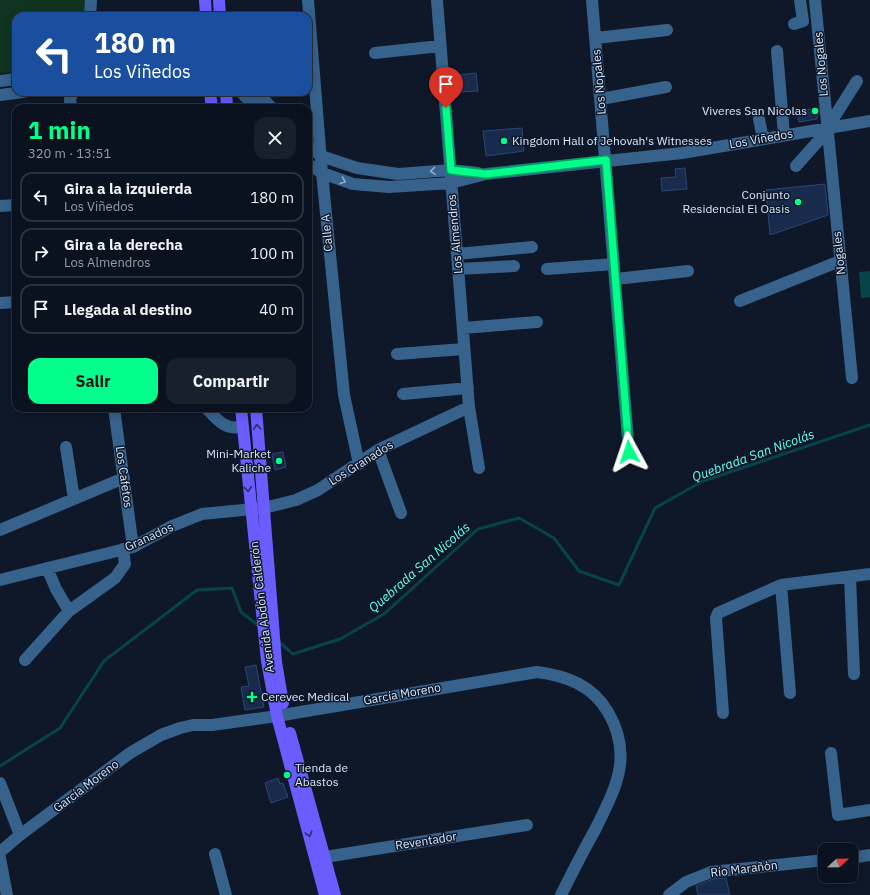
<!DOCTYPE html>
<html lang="es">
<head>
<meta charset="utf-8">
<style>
  :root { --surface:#0a121f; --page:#18202c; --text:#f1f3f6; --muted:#999ea4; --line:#2a323d; --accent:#02ff8c }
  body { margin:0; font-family:"IBM Plex Sans",sans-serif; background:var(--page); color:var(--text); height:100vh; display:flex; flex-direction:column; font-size:15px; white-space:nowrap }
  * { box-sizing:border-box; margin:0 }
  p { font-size:13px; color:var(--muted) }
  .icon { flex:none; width:22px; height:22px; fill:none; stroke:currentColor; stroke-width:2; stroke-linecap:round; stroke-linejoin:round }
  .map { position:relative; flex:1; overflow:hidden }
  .details { position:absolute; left:12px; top:104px; width:300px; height:308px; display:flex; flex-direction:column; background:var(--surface); border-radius:12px; box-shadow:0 2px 10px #0003,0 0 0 1px var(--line) }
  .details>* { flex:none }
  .top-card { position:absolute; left:12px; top:12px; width:300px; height:84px; border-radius:12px; box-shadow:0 2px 10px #0003,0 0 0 1px var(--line); background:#1a4fa0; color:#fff; overflow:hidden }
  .needle { width:26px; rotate:68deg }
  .controls { position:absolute; left:818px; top:843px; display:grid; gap:8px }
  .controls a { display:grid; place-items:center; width:40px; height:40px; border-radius:8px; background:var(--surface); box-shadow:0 2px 10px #0003,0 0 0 1px var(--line); font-size:20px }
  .pin { position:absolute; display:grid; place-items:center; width:34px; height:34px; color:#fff; margin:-41px -17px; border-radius:50% 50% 50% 0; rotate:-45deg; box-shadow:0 0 4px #0007 }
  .pin .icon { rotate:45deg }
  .me { position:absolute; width:44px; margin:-22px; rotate:355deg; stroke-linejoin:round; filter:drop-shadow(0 0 3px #0008) }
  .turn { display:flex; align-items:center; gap:14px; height:84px; padding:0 16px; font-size:18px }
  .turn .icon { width:52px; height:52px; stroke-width:2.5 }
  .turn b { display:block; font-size:28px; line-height:34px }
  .round { display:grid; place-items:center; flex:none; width:42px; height:42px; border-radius:12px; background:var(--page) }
  .headline { display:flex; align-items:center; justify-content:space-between; height:68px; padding:0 16px }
  h1 { font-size:24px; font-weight:800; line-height:30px; color:var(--accent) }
  .cta { display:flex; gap:8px; margin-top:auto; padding:8px 16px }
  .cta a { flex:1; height:46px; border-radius:12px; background:var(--accent); color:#111; font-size:16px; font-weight:800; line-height:46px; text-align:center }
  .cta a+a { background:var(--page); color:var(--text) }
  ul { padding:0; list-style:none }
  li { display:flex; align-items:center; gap:12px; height:50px; margin:0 8px 6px; padding:0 8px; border:2px solid var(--line); border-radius:12px }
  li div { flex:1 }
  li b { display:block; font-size:15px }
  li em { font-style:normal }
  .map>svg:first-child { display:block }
  .green { fill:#10341f }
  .water { fill:#06444a }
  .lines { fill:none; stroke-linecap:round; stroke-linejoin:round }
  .stream { stroke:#06444a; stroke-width:3 }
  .building { fill:#192b4c; stroke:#294679 }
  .minor { stroke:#36628c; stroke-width:12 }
  .major { stroke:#695dff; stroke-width:12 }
  .oneway { stroke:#8eaccb }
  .oneway2 { stroke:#292d69 }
  .route-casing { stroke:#01a65b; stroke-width:10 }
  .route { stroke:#02ff8c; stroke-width:7 }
  .poi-dot { fill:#02ff8c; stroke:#0e1829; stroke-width:1.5 }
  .labels { text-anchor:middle; stroke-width:3; stroke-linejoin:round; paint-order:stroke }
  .street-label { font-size:12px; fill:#d6e8ff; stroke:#0e1829 }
  .poi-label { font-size:12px; fill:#d6e8ff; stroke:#0e1829; text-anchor:end }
  .water-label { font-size:13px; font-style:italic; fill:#64fff1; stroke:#0e1829 }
</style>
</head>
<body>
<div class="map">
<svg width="870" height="895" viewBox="0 0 870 895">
  <rect width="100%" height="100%" fill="#0e1829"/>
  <path class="green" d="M0,0H87L85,12L55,16H16V72L0,73Z"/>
  <path class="water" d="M870,271V297L861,298L859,272Z"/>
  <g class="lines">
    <path class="stream" d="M278,641L293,654L340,639L384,614L478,529L519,518L554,538L579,571L619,585L655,508L703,481L870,425
      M0,766L60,728L104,661L197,590L232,588L241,612L259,626"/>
  </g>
  <path class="building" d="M476,73L478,91L458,92L457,75Z
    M818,108L817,119L799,122L797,111Z
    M522,128L524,151L486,156L483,131Z
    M685,168L687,189L662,191L661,178L676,177L675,169Z
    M825,184L828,215L770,235L766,190Z
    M283,452L286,467L275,470L272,454Z
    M256,665L264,707L245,710L241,687L249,686L245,667Z
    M278,778L280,784L283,783L288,797L271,803L265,783Z
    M726,878L730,895H698L696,886L713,879Z"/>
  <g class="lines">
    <path class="minor" d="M308,0L322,173L344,395L359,464
      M437,0L469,407L479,468
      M592,0L629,452
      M815,0L852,378
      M90,16L91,0
      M794,24L803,21L800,0
      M596,38L667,30
      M777,51L784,135
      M375,53L440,46
      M0,81L16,79
      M241,92L256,108
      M257,92L272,108
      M0,95L23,92
      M601,99L666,87
      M71,108L70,99L73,92
      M759,119L763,139
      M308,146L321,156L357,168L398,174L451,170L478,173
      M308,164L322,173L353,184L389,187L451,183L486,174L682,153L870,121
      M796,166L821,138L857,81
      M0,206L16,205
      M457,254L532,247
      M458,269L514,266
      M547,269L614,264
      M616,279L688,271
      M740,301L840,261
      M0,303L16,302
      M463,328L537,322
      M397,354L464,349
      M403,394L468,388
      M114,408L133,547
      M208,410C218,421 226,430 242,427
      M66,447L74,499
      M378,450L401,513
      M0,530L124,478
      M47,568L56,589L69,611
      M850,577L854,674
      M0,580L133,547L172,526L202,514L264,508L296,500L318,490L378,450L469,407
      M781,585L790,693
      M25,660L69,611L115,578L125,564L123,549
      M723,713L716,618L718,613L781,585L870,574
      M831,753L838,815L870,810
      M0,783L20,835
      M0,852L20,835L130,753L161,735L180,728L193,725H212L277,716L537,672C567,676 592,685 608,712C634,757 615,789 595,830C583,851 572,873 561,895
      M215,854L226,895
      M325,857L527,825
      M0,858L7,895
      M851,858L870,855
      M669,895L686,882L711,872L825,860"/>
    <path class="major" d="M205,0L206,16
      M219,0L220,16
      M210,92L212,108
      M226,92L227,108
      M241,408L267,661L277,716L325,895
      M256,408L276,662L283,703
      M290,733L335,895"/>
  </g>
  <defs><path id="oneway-chevron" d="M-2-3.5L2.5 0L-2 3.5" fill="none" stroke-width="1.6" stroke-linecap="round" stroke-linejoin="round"/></defs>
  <g class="oneway">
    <use href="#oneway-chevron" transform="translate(433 171) rotate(175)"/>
    <use href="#oneway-chevron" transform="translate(343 181) rotate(20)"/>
  </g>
  <g class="oneway2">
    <use href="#oneway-chevron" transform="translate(257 427) rotate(-95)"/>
    <use href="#oneway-chevron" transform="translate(248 489) rotate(84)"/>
    <use href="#oneway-chevron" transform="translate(309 834) rotate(75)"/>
  </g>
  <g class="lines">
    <defs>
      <path id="route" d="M446,108L451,170L486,174L606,160L629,452"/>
    </defs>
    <use href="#route" class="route-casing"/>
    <use href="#route" class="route"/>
  </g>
  <g class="poi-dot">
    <circle cx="815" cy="111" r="4"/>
    <circle cx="504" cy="141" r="4"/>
    <circle cx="798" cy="202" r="4"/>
    <circle cx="279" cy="461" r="4"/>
    <path d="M250 691h4v4h4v4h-4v4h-4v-4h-4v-4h4z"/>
    <circle cx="287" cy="775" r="4"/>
  </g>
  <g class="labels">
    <g class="street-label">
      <text transform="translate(821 64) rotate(-95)" y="4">Los Nogales</text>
      <text transform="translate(599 82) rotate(-95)" y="4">Los Nopales</text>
      <text transform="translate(761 139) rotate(-10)" y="4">Los Viñedos</text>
      <text transform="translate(327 233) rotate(-95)" y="4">Calle A</text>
      <text transform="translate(455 234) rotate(-95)" y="4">Los Almendros</text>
      <text transform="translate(839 253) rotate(-96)" y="4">Nogales</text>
      <text transform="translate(361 463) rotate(-32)" y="4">Los Granados</text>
      <text transform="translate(124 477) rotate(82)" y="4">Los Cafetos</text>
      <text transform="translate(149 537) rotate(-25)" y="4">Granados</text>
      <text transform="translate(262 607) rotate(-97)" y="4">Avenida Abdón Calderón</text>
      <text transform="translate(402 694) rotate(-10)" y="4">García Moreno</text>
      <text transform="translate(86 786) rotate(-37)" y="4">García Moreno</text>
      <text transform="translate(426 841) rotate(-9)" y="4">Reventador</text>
      <text transform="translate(744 869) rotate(-7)" y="4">Río Marañòn</text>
    </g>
    <g class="poi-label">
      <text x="807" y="115">Viveres San Nicolas</text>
      <text x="512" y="145" text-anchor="start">Kingdom Hall of Jehovah's Witnesses</text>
      <text x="790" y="199">Conjunto<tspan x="790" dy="14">Residencial El Oasis</tspan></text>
      <text x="271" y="458">Mini-Market<tspan x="271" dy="14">Kaliche</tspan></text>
      <text x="261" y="701" text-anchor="start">Cerevec Medical</text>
      <text x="295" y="772" text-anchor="start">Tienda de<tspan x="295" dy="14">Abastos</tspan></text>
    </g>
    <g class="water-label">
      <text transform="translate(753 455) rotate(-20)" y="5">Quebrada San Nicolás</text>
      <text transform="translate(419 567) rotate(-41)" y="5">Quebrada San Nicolás</text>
    </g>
  </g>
</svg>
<div class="controls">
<a><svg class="needle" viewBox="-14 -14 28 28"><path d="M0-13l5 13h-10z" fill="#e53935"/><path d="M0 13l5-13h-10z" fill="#999ea4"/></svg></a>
</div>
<div class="pin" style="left:446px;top:108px;background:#d93025"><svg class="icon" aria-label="arrive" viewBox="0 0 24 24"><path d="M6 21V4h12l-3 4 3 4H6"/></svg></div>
<svg class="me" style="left:629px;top:452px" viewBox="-20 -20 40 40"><path d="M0-17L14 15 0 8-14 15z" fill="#02ff8c" stroke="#fff" stroke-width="4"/></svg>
<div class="top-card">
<div class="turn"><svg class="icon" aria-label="left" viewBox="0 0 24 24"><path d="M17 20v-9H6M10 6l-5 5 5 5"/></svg><div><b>180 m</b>Los Viñedos</div></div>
</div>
<section class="details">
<div class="headline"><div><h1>1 min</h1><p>320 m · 13:51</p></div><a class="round"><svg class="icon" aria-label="close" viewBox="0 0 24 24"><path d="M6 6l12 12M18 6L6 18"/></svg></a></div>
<ul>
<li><svg class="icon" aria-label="left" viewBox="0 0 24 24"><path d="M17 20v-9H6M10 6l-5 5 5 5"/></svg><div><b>Gira a la izquierda</b><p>Los Viñedos</p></div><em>180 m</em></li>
<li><svg class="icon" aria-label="right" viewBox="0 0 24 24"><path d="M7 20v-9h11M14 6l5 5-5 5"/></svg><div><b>Gira a la derecha</b><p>Los Almendros</p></div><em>100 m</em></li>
<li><svg class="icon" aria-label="arrive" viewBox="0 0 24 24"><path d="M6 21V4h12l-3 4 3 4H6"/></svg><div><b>Llegada al destino</b></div><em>40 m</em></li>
</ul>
<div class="cta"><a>Salir</a><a>Compartir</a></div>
</section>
</div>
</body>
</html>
